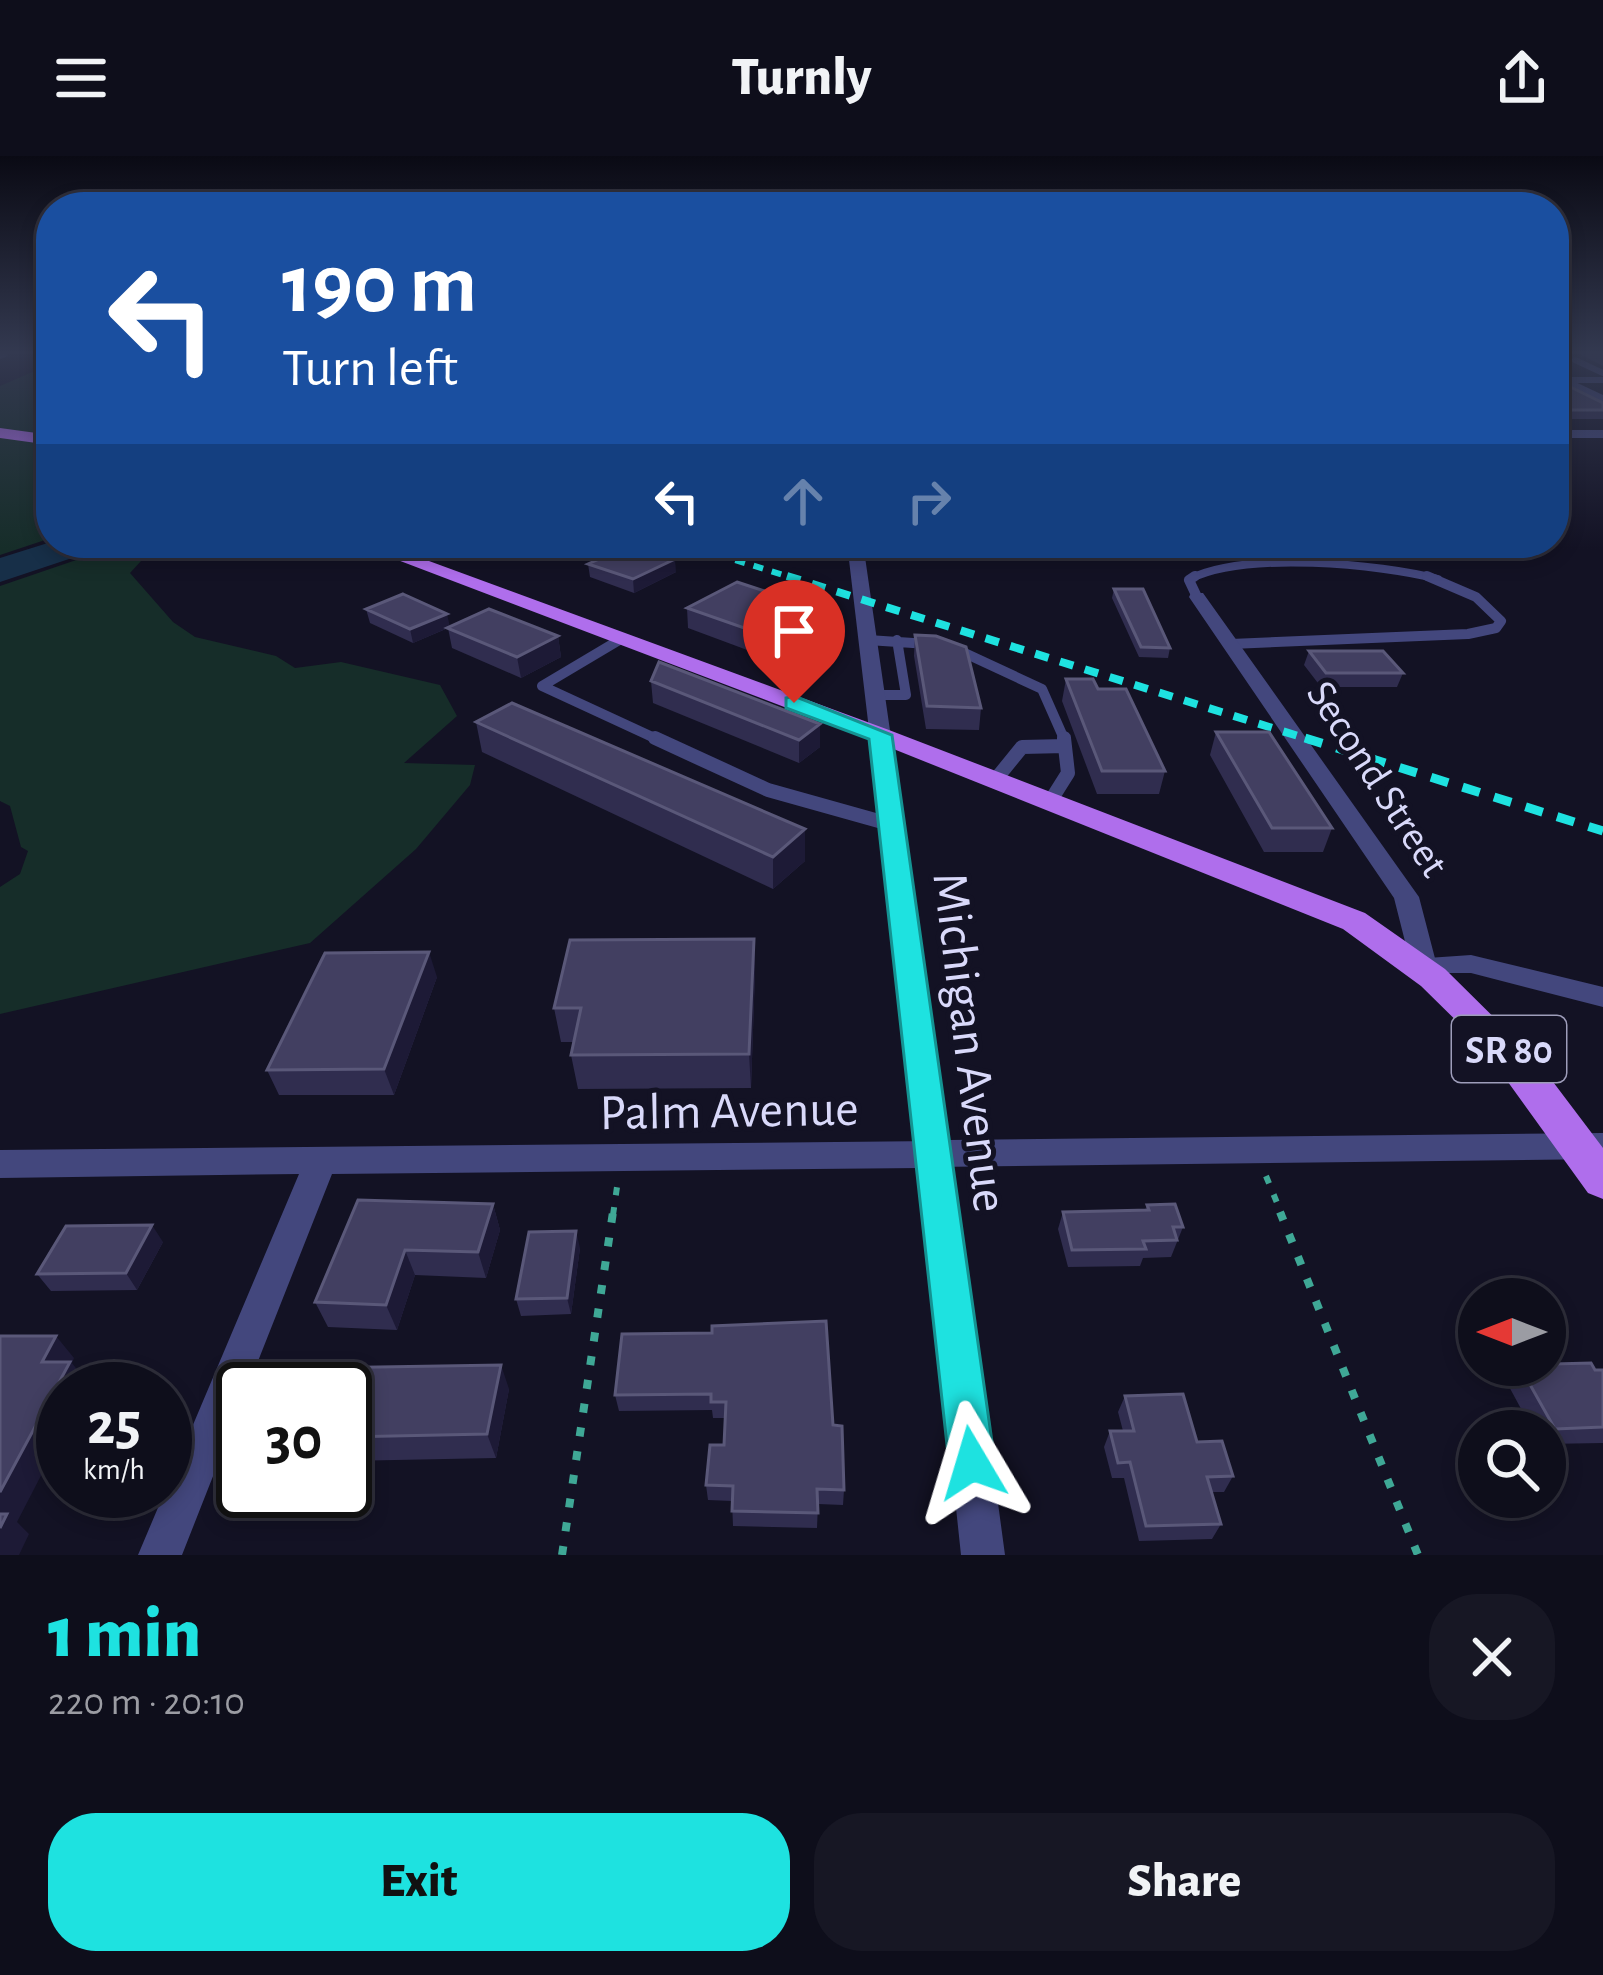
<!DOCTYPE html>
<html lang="en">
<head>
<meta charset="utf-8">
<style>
  :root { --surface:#0e0e1b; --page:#171724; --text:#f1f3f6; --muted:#9b9ca3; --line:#2e2e3a; --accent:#1ee2e0 }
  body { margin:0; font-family:"Alegreya Sans",sans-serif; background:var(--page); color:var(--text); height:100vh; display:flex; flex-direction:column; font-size:45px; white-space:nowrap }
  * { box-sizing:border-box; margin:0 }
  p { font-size:39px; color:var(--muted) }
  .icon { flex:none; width:66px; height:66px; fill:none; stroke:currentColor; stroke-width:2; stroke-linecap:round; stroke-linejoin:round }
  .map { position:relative; height:1399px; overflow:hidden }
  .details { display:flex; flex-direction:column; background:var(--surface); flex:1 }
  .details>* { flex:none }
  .hud { position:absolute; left:36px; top:36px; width:1533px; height:366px; border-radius:48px; box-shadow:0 6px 18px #0003,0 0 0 3px var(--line); background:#1a4fa0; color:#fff; overflow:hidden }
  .needle { width:78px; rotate:270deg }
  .controls { position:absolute; left:1458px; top:1122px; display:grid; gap:24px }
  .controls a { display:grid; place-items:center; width:108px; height:108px; border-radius:50%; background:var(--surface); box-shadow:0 6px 18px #0003,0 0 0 3px var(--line); font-size:60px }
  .speed { position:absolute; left:36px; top:1206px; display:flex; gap:24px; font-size:60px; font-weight:700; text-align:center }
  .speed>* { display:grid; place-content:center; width:156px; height:156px; border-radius:50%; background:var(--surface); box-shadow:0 6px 18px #0003,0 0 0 3px var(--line); line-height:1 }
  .speed small { font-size:30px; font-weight:400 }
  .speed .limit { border:6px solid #111; border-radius:18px; background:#fff; color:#111 }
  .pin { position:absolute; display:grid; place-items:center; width:102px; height:102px; color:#fff; margin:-123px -51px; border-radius:50% 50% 50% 0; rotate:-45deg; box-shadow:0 0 12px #0007 }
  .pin .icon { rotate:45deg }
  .me { position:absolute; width:132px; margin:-66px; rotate:353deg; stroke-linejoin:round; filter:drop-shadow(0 0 9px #0008) }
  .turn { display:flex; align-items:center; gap:42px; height:252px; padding:0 48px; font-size:54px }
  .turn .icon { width:156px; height:156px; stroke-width:2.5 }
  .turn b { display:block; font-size:84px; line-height:102px }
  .lanes { display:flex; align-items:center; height:114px; padding:0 48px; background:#0003; justify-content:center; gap:60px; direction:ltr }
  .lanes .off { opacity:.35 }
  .round { display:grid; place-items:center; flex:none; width:126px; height:126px; border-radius:48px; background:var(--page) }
  .overview { display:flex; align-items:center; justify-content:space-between; height:204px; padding:0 48px }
  h1 { font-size:72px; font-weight:800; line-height:90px; color:var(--accent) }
  .action { display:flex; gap:24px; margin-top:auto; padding:24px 48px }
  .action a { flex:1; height:138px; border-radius:48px; background:var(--accent); color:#111; font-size:48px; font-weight:800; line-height:138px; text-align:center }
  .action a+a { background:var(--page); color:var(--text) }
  header { display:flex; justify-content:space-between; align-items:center; height:156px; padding:0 48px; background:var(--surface); font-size:54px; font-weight:800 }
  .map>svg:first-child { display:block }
  .green { fill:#162d29 }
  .water { fill:#172f48 }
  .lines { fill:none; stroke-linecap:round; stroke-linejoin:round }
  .path-far1 { stroke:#3fa896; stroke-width:6; stroke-dasharray:8 12; stroke-linecap:butt }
  .path { stroke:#3fa896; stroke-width:8; stroke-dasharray:9 15; stroke-linecap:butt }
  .service-far3 { stroke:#43477d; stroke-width:6 }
  .service-far2 { stroke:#43477d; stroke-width:8 }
  .service-far1 { stroke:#43477d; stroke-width:10 }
  .service { stroke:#43477d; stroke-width:14 }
  .minor { fill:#43477d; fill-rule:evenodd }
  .tertiary { fill:#43477d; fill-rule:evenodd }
  .primary { fill:#af6eec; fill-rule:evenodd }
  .rail-far2 { stroke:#1ee2e0; stroke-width:6; stroke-dasharray:10 9; stroke-linecap:butt }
  .rail-far1 { stroke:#1ee2e0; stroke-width:8; stroke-dasharray:14 12; stroke-linecap:butt }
  .rail { stroke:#1ee2e0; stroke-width:9; stroke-dasharray:18 15; stroke-linecap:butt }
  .wall { fill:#302d4f }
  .shaded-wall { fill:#1d1a36 }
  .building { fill:#423f61; stroke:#5a5879; stroke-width:3 }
  .route { fill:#1ee2e0; stroke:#149392; stroke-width:3 }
  .labels { text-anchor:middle; stroke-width:10; stroke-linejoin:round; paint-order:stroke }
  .shield { fill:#131224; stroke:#9e9dba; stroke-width:3 }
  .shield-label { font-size:39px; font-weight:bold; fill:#d9d9fa }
  .street-label { font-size:42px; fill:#d9d9fa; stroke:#131224 }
  .near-street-label { font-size:51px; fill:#d9d9fa; stroke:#131224 }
</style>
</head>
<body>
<header><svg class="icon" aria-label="menu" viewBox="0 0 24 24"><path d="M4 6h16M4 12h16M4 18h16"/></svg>Turnly<svg class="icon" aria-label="share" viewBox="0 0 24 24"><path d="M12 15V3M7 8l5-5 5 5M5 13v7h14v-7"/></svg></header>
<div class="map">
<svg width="1603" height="1399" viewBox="0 0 1603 1399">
  <rect width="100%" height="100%" fill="#131224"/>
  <path class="green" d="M51,208V281L0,274V230Z
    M0,280L51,287V382L0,399Z
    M126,387H181L142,404L130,417L173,466L195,481L276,500L295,512L341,506L440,529L457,560L404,607L475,609L470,629L416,693L310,787L0,858V731L20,718L28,695L21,691L10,650L0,645V430Z"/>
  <path class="water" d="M51,386V387H117L0,426V402Z"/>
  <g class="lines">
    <path class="path-far1" d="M1266,1020L1282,1059
      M613,1059L617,1031"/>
    <path class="path" d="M1280,1056L1418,1399
      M562,1399L613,1056"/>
    <path class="service-far3" d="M1575,204L1603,217
      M1565,224H1603"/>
    <path class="service-far2" d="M1190,423C1245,395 1380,408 1438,423"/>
    <path class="service-far1" d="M1195,420L1189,424L1197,441
      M621,483L542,530L661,585
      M868,484L928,488
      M1231,488L1468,478L1496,472L1501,465L1476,441L1427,420
      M956,493L1042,533L1065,585
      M875,539H906L897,484"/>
    <path class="service" d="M655,582L768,634L893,669
      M996,623L1022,591L1065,590
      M1051,644L1068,617L1064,582"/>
    <path class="minor" d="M0,197L6,198L8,200L0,203Z
      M1554,216L1603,239V246L1554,223Z
      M1554,274H1603V282H1554Z
      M1191,437H1203L1419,741L1437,810L1433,817H1413L1394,742L1189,441Z
      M935,985L946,988L951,998L1005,1399H961L920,1012L332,1018L247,1233H243V1244L182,1399H138L299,1018L0,1022V994Z"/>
    <path class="tertiary" d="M847,387H863L949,984L1603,977V1003L935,1011L924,1008L919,998Z
      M1471,799L1603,831V851L1471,817H1413L1409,810L1413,803Z"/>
    <path class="primary" d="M0,272L51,279V289L0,282Z
      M353,387H380L889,574L1365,757L1445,813L1535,902L1603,992V1043L1588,1037L1482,890L1421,830L1343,773L871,584Z"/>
    <path class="rail-far2" d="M681,387L796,423"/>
    <path class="rail-far1" d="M787,420L1314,585"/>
    <path class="rail" d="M1305,582L1603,675"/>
  </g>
  <path class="wall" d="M1578,197H1603V210Z
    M1554,223L1603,247V263H1554Z
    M588,408L676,416L634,437L590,421Z
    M1114,433L1170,492L1168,502L1139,501L1112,442Z
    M687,452L829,456V477L822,481V495L796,512L688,472Z
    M366,453L450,471L558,480L561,501L521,522L452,492L448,472L413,487L370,467Z
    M915,479L981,552L979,574L926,573L914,500Z
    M1309,495L1403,517L1397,531H1321L1304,509Z
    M1066,523L1165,615L1159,638H1097L1062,545Z
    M651,525L820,591L799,607L653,547Z
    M476,566L805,673V705L773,733L482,596Z
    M1216,576L1332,672L1323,696H1264L1210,599Z
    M754,783L755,816L751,932L578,933L571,899L574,886H561L554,852Z
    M437,821L394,939H279L267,914Z
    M358,1044L493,1048L500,1074L486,1122L415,1119L397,1174L328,1171L315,1146Z
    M1147,1049L1183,1071L1171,1101L1143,1102L1140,1110L1068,1111L1058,1073L1063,1056L1145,1054Z
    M163,1086L137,1134L51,1135L37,1118Z
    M580,1092L571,1158L521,1160L516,1143Z
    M622,1178L833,1269L844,1334L843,1349L818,1348L817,1372L733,1370L732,1345L708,1344L706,1329L724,1289L725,1262H713L712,1254L619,1255L615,1239Z
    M1519,1209L1603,1214V1287L1545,1288V1275H1533L1506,1225Z
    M345,1233H509L496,1302L345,1305Z
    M1125,1240L1197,1286L1233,1320L1224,1336H1212L1221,1368L1212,1383L1139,1385L1124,1322H1112L1104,1291L1110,1275H1123L1118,1256Z"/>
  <path class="shaded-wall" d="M675,403L676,416L634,437L633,423Z
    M829,456V477L822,481V495L796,512V490L808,469Z
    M447,458L450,471L413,487L410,473Z
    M558,480L561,501L521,522L517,501Z
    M820,568V591L799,607V584Z
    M805,673V705L773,733V701Z
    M754,783L755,816L751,932L749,898Z
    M429,796L437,821L394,939L384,913Z
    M493,1048L500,1074L486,1122L478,1096Z
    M152,1069L163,1086L137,1134L126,1117Z
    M576,1075L580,1092L571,1158L567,1142Z
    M405,1094L415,1119L397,1174L386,1149Z
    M56,1180L74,1202L72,1207L88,1228L86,1233H63V1277L17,1366L29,1378L19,1399H0V1336L42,1206Z
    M501,1209L509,1233L496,1302L487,1278Z"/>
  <path class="building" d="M1554,223L1603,247V254H1554Z
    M631,389L675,403L633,423L588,408Z
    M737,426L829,456L808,469L823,474L796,490L687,452Z
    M1114,433H1143L1170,492L1141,491Z
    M403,438L447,458L410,473L366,453Z
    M489,453L558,480L517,501L447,472Z
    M915,479L936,480L966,491L981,552L927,550Z
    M1309,495H1383L1403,517H1326Z
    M659,506L820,568L799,584L651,525Z
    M1066,523H1093L1098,533H1126L1165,615H1102Z
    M512,547L805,673L773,701L476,566Z
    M1216,576H1269L1332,672H1272Z
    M754,783L749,898L571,899L581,852H554L570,784Z
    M429,796L384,913L267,914L325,797Z
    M358,1044L493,1048L478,1096L405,1094L386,1149L315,1146Z
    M1175,1048L1183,1071H1173L1177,1084L1143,1085L1146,1093L1072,1094L1063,1056L1149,1054L1147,1049Z
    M152,1069L126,1117L37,1118L66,1070Z
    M576,1075L567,1142L516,1143L529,1076Z
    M826,1165L833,1269L842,1270L844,1334L817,1333L818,1357L732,1355L733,1330L706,1329L710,1289H724L726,1246H711V1238L615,1239L622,1178L712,1177V1170Z
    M0,1180H56L42,1206H70L0,1336Z
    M1591,1207L1595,1214H1603V1271L1555,1273L1519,1209Z
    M501,1209L487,1278L345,1281V1233H310L317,1212Z
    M1183,1238L1197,1286L1222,1285L1233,1320L1207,1321L1221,1368L1146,1370L1130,1306L1118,1307L1110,1275H1134L1125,1240Z
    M0,1358H7L0,1372Z"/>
  <linearGradient id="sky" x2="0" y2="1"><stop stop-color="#0a0a14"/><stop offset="0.5" stop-color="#333950"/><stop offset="1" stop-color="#333950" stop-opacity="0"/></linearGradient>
  <rect width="1603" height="393" fill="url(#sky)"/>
  <path class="route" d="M794,540L892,579L995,1307L989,1324L972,1331L955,1324L949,1307L869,583L786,552V542Z"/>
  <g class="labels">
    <rect class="shield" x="1452" y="860" width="114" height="66" rx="9"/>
    <g class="shield-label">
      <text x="1509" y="907">SR 80</text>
    </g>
    <g class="street-label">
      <text transform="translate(1379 622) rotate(57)" y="15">Second Street</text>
    </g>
    <g class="near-street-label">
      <text transform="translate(972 886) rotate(83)" y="18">Michigan Avenue</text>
      <text transform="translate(729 953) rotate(-1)" y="18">Palm Avenue</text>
    </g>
  </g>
</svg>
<div class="controls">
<a><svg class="needle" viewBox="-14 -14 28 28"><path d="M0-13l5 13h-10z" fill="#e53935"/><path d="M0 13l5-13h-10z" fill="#9b9ca3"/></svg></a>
<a><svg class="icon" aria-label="search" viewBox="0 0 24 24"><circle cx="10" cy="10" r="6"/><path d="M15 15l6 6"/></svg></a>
</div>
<div class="speed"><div>25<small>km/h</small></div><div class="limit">30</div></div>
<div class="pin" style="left:794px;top:547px;background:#d93025"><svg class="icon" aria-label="arrive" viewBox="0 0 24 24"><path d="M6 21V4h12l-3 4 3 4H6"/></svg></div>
<svg class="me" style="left:972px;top:1307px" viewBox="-20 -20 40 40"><path d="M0-17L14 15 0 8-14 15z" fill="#1ee2e0" stroke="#fff" stroke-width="4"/></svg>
<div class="hud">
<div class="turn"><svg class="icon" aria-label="left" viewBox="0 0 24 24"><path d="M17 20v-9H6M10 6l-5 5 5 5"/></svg><div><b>190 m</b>Turn left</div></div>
<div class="lanes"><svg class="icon" aria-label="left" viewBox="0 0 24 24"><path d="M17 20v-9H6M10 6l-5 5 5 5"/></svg><svg class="icon off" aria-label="ahead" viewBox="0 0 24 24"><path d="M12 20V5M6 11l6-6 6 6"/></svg><svg class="icon off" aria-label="right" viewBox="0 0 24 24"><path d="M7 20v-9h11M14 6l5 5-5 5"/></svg></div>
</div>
</div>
<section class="details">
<div class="overview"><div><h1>1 min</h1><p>220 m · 20:10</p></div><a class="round"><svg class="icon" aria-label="close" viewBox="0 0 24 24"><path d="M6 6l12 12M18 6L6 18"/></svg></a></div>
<div class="action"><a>Exit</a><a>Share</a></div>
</section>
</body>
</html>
